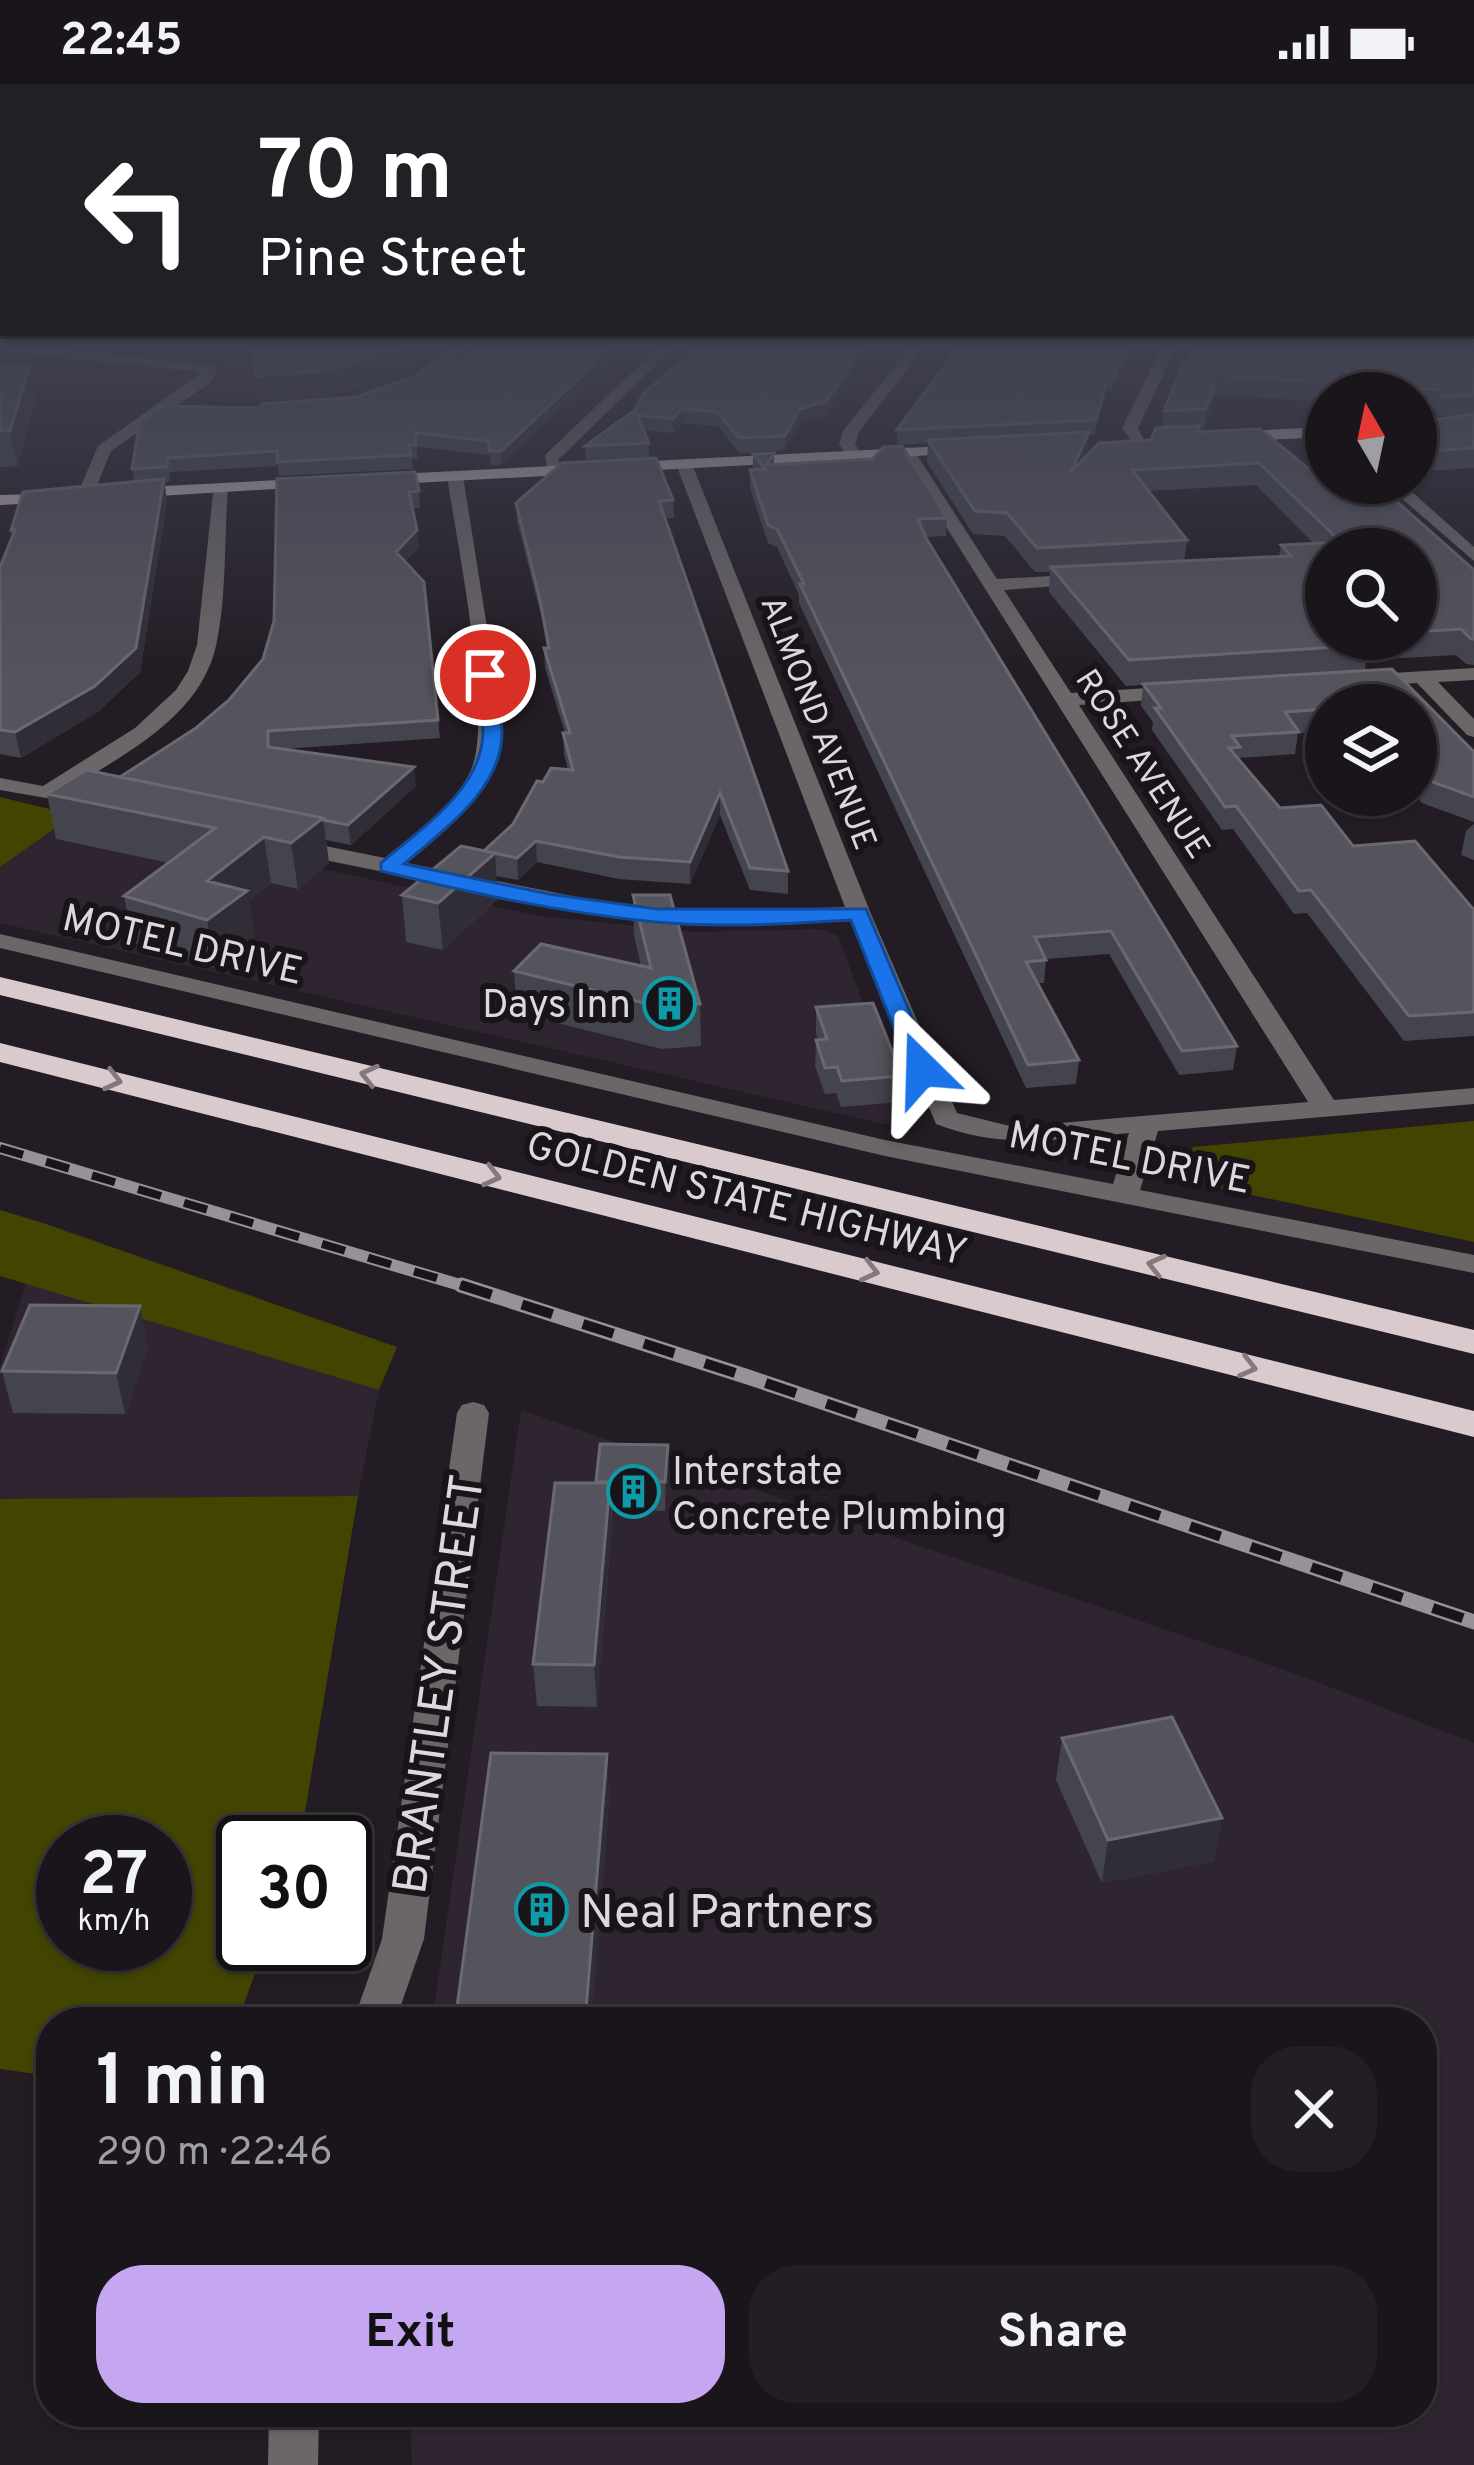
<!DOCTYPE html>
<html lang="en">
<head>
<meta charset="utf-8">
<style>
  :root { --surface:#1a151b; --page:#231e24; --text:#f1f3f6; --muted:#9f9fa3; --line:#38343a; --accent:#c5a6f0 }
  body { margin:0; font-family:Overpass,sans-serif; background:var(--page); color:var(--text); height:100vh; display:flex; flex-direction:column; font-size:45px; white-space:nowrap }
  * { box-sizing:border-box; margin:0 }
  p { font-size:39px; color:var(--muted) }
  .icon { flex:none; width:66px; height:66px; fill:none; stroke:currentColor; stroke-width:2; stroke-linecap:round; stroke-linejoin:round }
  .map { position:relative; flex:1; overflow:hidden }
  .drawer { position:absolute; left:36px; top:1923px; width:1401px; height:420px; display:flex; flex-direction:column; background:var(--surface); border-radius:48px; box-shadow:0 3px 9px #0004,0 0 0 3px var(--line) }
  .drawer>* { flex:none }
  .banner { position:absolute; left:0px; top:0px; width:1476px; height:252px; box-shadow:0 3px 9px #0004,0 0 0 3px var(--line); background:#202124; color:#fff; overflow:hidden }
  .needle { width:78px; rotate:351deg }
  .buttons { position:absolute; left:1305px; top:288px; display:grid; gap:24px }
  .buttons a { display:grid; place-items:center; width:132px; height:132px; border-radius:50%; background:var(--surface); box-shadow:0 3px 9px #0004,0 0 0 3px var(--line); font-size:60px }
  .speed { position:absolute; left:36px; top:1731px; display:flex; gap:24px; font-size:60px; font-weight:700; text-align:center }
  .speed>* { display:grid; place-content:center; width:156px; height:156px; border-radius:50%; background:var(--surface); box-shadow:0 3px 9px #0004,0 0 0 3px var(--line); line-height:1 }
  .speed small { font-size:30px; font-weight:400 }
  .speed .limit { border:6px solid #111; border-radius:18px; background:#fff; color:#111 }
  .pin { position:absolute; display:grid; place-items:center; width:102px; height:102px; color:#fff; margin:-51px; border:6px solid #fff; border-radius:50%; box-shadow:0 3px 12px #0007 }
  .me { position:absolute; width:132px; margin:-66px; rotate:338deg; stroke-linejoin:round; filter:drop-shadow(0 0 9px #0008) }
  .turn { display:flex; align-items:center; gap:42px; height:252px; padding:0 60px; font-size:54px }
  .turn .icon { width:156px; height:156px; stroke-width:2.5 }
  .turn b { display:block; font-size:84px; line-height:102px }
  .round { display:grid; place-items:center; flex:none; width:126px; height:126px; border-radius:48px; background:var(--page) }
  .summary { display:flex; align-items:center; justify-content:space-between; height:204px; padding:0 60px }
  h1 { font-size:72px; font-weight:700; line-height:90px }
  .action { display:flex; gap:24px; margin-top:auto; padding:24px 60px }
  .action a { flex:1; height:138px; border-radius:48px; background:var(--accent); color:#111; font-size:48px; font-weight:700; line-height:138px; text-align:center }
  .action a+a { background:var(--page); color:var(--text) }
  .status { display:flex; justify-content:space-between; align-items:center; height:84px; padding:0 60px; background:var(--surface); direction:ltr }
  .status svg { height:33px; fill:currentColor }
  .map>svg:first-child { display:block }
  .built { fill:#2f2531 }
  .education { fill:#322218 }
  .green { fill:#424400; fill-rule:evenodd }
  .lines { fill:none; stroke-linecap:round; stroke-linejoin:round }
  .minor { fill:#6b6667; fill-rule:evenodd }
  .major { fill:#baaeb0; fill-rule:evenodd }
  .highway { fill:#d9cace; fill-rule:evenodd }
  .rail-far1-casing { stroke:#989298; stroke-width:12 }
  .rail-casing { stroke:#989298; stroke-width:15 }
  .rail-far1 { stroke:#19131a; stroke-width:8; stroke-dasharray:24; stroke-linecap:butt }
  .rail { stroke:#19131a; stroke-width:10; stroke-dasharray:32; stroke-linecap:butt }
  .wall { fill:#44444e; fill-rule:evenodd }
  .shaded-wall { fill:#302d37 }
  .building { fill:#55545d; stroke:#6a6971; stroke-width:3 }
  .oneway { stroke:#83787d }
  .route { fill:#1a73e8; stroke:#114b97; stroke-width:3 }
  .labels { text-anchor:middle; stroke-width:12; stroke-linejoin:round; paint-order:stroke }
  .far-street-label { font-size:33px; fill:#ddd8dd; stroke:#19131a }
  .street-label { font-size:39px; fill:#ddd8dd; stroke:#19131a }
  .poi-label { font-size:39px; fill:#ddd8dd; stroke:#19131a; text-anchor:end }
  .near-street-label { font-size:48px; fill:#ddd8dd; stroke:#19131a }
  .near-poi-label { font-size:48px; fill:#ddd8dd; stroke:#19131a; text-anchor:start }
</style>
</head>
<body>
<div class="status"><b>22:45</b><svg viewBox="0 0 49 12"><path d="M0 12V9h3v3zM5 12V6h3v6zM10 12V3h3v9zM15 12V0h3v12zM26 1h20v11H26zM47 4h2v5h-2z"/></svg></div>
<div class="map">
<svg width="1474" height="2381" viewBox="0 0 1474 2381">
  <rect width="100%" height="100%" fill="#231c24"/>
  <path class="built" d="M74,731L539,832L696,848L819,845L838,852L905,1030L897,1039L884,1040L0,839V783Z
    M26,1199L379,1306L358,1412L0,1415V1282Z
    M521,1326L1299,1591L1474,1659V2381H412L410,2328H1422V1938H432Z"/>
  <path class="education" d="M0,257H444L403,289L375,302L312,316L237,320L189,316L227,290V283L215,277Z"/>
  <path class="green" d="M0,713L74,731L0,783Z
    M1474,1037V1158L1214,1103L1200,1094L1188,1074L1193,1063Z
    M0,1126L43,1139L397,1263L379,1306L0,1192Z
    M358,1412L300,1758H243V1860H266L237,1938H51V1992L0,1985V1415ZM165,1758V1860H63V1758Z"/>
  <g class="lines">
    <path class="minor" d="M460,257H476L423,298H413V292Z
      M665,257H680L559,375L560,390H548L545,371Z
      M915,257H929L859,348L855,360L862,371L848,374L839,360L843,347Z
      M1101,257H1179L1138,344L1146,360H1134L1122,344L1160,266Z
      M0,259L211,281L218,285L211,298L111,367L93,411L85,416L77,411L98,362L202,288L0,267Z
      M907,363L915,368L997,495L1086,490L1095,495L1086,500L1004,506L1071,609L1181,602L1191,608L1181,614L1079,621L1334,1016L1474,1004V1020L1158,1047L1140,1106L1474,1171V1189L885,1072L0,864V850L885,1056L1113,1100L1129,1049C1062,1055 1001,1066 936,1040L850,837L718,842L602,832L290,769L279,762L290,755L385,774C416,749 452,725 470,688C495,639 456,455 447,392L455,387L463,392L502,638C498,703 455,740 407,779L602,818L718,828L845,823L676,380L684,375L692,380L871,830L957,1029L1014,1043L1308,1018L899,368Z
      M1384,399H1402L1474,463V477Z
      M214,400L228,404C224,455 227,512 216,562C200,634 122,671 66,707L92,712V722L0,706V694L43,702L135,644L176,606L188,587L197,561Z
      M1474,584V596L1438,598L1474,635V653L1467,651L1417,599L1360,603L1350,597L1360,591Z
      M473,1318L484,1321L489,1329L424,1855L395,1938H353L382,1855L457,1329L462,1321Z
      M269,2328H319L318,2381H268Z"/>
    <path class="major" d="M1326,343V353L1228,358L1220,353L1228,348Z
      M965,361L971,363V369L377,401L369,396L377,391Z
      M318,394L324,396V402L126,414L118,409L126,404Z
      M66,409V417L60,418L0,421V411Z"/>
    <path class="highway" d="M0,893L1474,1246V1270L0,911Z
      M0,959L1474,1327V1353L0,978Z"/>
    <defs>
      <path id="rail-far1" d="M0,1064L470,1204"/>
      <path id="rail" d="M461,1201L748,1293L1474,1538"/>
    </defs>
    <use href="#rail-far1" class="rail-far1-casing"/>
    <use href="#rail" class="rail-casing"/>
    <use href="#rail-far1" class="rail-far1"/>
    <use href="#rail" class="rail"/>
  </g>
  <path class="wall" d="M484,257H659L624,266L501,381H491L489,371L417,363V375H412L413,385L279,392L278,382L170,388L169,398H164L167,417L140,588L99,627L21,674L0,670V483L12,453L11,446L134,398L132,385L262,324L356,313L449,283Z
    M703,257H881L855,286L826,331L800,339L785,366L739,369L718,342L683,339L674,349L643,346L649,359V373L586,376L585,362L635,326Z
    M960,257H1133L1132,266L1112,307L1106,306L1095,350L1089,351L1085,373L1099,359L1151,356L1156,344H1162L1164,327L1184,276L1188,279L1196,257H1474V384L1427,387L1416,378V338L1472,331L1437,332V325L1416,324V309H1326V318L1213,310L1212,323L1204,345H1199V348L1260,345L1330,402L1377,400L1474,486V581L1466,580L1456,571L1366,576L1365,587L1392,585L1474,668V738L1422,719L1416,711V621H1326V647L1298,649L1295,670L1239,674V675L1280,724L1321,721L1353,762L1415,757L1474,826V952L1404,957L1307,829L1294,830L1233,745L1222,746L1152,646L1153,638L1141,622L1143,601L1126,602L1049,508L1050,488H1035L1005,452L973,450L927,378L928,359L897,361V346L951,273ZM1256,401L1314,460L1281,461L1279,472L1184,477L1187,456L1149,407ZM1326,465H1416V555H1326Z
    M0,282L36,314L17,382L0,383Z
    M774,369V381L947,434L946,452L926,453L1237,962L1233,986L1179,991L1109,870L1046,875L1044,899H1038L1079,976L1076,1000L1026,1004L799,519V511L777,463L768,459L750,404V386H753V370Z
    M277,395L419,407L420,424H413L419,463L405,477L424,498L440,654L283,665L416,702L351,761L326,756L329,779L298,805L271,799L249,817L254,853L215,884L133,859L124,812L169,779L56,755L47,710L120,693L196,644L229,616L263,575L274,537Z
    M673,416L674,434H665L788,787V810L750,806L720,731L690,800L619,795L537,778L518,796L496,792L498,815L443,866L406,858L402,811L484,767L513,740L543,698L568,686L564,670L563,649H565L545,584L544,564H547L542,535L517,437L516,419Z
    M1474,740V776L1461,771L1466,747Z
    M633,811L700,920L701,962L662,965L517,929L514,887L641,882L634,851Z
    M816,923L902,992L900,1018L841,1023L836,1009L825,1010L815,982L816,956H818L816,949Z
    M148,1263L125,1330L13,1329L2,1287Z
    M668,1389L665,1427L612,1426V1441L597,1623L537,1622L533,1580L596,1399Z
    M1062,1654L1222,1734L1214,1777L1102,1799L1056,1696Z"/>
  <path class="shaded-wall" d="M410,257H443L444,263L393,293L327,312L260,317L257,292Z
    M619,257H659L624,266L501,381V367Z
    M870,257H881L855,286L826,331L800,339L785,366V352L800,325Z
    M1131,257L1132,266L1112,307L1114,293Z
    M30,281L36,314L17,382L10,347Z
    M1108,293L1106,306L1095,350L1096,336Z
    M1214,304L1212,323L1204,345L1206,325Z
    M682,325L683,339L674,349L673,335Z
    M1089,348L1087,370L1069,411L1071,388Z
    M164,395L167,417L140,588L99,627L21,674L15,648Z
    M417,446L419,463L397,485L396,468Z
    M414,683L416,702L351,761L348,741Z
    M720,709V731L690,800V778Z
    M323,734L329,779L298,805L291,759Z
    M264,753L271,799L249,817L254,853L215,884L207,836V797Z
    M536,757L537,778L518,796L517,774Z
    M495,769L498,815L443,866L438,819Z
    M140,1222L148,1263L125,1330L116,1289Z
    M668,1361V1389L665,1427V1398Z
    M610,1399L612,1441L597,1623L594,1581Z
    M607,1670L610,1713L592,1938H585Z
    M1222,1734L1214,1777L1102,1799L1108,1756Z"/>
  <path class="building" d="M250,257H410L391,268L325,287L257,292Z
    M484,257H619L501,367H490L488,357L415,349L416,361H409L411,371L277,378V367L168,374L167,383L132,385L140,337L163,322L262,324L261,320L356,313L421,290L447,271L449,283Z
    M703,257H870L856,273L826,318L800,325L785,352L739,354L718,328L682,325L673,335L637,331L649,359L585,362L635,326L643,310Z
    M960,257H1131L1114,293H1108L1096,336L897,346L951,273Z
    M1196,257H1426L1474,260V311L1441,313V306L1199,290L1214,304L1206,325L1164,327L1184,276L1188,279Z
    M30,281L10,347H0V282Z
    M1474,330V364L1431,367L1416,355V338Z
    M1199,342L1197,348L1260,345L1330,402L1377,400L1474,486V555H1471L1461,545L1416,548V465H1326V555H1362L1369,561L1129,576L1051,483L1291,472L1281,461L1341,458L1259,379L1132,386L1187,456L1037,464L1007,429L975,427L928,356L1089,348L1071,388L1099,359L1151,356L1156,344Z
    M902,362L947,434L918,435L926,454L1237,962L1182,967L1111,847L1035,853L1046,876L1026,878L1079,976L1028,981L800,500H804L777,445L768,441L750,386L765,385L753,370L774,369L767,381L873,375L883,363Z
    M656,374L673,416L659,417L788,787L750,784L720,709L690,778L619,773L536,757L517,774L484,767L513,740L537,697L543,698L551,684L573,686L563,649H570L544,564H549L540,516L516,419L562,379Z
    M415,388L419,407L409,408L417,446L396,468L424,498L438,636L268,647V663L414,683L348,741L323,736V734L120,693L196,644L229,616L263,575L274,537L277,395Z
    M164,395L136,564L95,602L15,648L0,646V483L15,446H11L23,408Z
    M1392,585L1474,668V713L1427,696L1416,684V621H1326V625L1285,628L1299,648L1232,652L1240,663L1229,664L1280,724L1321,721L1353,762L1415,757L1474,826V928L1409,932L1311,806L1299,807L1236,722L1225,723L1155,624H1161L1143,600Z
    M86,686L323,734L291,759L264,753L207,797L247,807L207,836L124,812L215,744L47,710Z
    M461,762L495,769L438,819L402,811Z
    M633,811H670L700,920L661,923L514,887L541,860L651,884Z
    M873,919L902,992L842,997L837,983L825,984L816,956L827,955L816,923Z
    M30,1221L140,1222L116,1289L2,1287Z
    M600,1360L668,1361L665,1398H596Z
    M555,1399H610L594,1581L533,1580Z
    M1172,1633L1222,1734L1108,1756L1062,1654Z
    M491,1669L607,1670L585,1938H455Z"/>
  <defs><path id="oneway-chevron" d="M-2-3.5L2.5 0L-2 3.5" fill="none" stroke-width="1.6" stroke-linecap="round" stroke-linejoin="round" transform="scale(3)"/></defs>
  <g class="oneway">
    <use href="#oneway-chevron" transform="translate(369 991) rotate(-166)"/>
    <use href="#oneway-chevron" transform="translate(113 996) rotate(14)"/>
    <use href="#oneway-chevron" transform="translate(492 1092) rotate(14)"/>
    <use href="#oneway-chevron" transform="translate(1156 1181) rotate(-166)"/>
    <use href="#oneway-chevron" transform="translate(870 1187) rotate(14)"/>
    <use href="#oneway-chevron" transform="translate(1248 1283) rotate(14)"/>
  </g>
  <linearGradient id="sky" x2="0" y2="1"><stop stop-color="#130f14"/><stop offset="0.44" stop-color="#3f4050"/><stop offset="1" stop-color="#3f4050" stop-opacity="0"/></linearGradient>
  <rect width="1474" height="590" fill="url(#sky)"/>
  <path class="route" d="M485,586L494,591C497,610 501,629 502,647C503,705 443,746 404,780L549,810L657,825H866L934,985L931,990L922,992L910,985L851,836C786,840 720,844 655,838C563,829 471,809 381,787V779C420,745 482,706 483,648C483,629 478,610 476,591Z"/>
  <defs>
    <symbol id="building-ring" viewBox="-11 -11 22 22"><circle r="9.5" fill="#19131a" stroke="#0f9aa8" stroke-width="1.5"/><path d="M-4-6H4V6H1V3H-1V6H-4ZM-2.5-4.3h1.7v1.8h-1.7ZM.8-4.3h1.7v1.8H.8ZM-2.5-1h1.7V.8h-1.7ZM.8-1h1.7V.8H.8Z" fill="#0f9aa8"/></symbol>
  </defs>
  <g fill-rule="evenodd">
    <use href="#building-ring" x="640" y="890" width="59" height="59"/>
    <use href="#building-ring" x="604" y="1378" width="59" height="59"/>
    <use href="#building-ring" x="512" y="1796" width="59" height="59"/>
  </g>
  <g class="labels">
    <g class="far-street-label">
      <text transform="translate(820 638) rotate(69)" y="12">ALMOND AVENUE</text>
      <text transform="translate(1144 679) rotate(57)" y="12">ROSE AVENUE</text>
    </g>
    <g class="street-label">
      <text transform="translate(183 859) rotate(13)" y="14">MOTEL DRIVE</text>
      <text transform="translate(1130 1072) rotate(11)" y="14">MOTEL DRIVE</text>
      <text transform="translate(747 1113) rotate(14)" y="14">GOLDEN STATE HIGHWAY</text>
    </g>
    <g class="poi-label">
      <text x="631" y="933">Days Inn</text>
      <text x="672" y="1400" text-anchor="start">Interstate<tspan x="672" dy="45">Concrete Plumbing</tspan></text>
    </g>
    <g class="near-street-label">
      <text transform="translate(437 1600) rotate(-82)" y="17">BRANTLEY STREET</text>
    </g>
    <g class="near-poi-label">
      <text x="580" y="1843">Neal Partners</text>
    </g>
  </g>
</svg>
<div class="buttons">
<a><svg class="needle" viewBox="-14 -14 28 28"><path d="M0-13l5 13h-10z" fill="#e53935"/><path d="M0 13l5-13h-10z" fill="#9f9fa3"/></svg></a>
<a><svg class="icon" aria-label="search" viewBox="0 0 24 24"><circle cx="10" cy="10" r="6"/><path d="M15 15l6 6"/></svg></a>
<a><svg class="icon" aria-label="layers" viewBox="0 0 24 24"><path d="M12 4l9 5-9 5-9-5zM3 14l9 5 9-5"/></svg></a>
</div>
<div class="speed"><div>27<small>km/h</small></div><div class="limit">30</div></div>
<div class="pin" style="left:485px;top:591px;background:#d93025"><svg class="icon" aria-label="arrive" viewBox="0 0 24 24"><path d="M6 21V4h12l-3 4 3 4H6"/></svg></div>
<svg class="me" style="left:922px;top:985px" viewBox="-20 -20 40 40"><path d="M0-17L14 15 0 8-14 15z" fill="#1a73e8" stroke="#fff" stroke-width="4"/></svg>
<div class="banner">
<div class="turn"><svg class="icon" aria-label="left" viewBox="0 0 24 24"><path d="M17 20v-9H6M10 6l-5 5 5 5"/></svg><div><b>70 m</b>Pine Street</div></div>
</div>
<section class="drawer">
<div class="summary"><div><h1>1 min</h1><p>290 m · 22:46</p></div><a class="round"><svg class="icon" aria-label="close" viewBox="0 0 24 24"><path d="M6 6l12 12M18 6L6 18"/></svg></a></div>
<div class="action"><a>Exit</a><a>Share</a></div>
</section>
</div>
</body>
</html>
